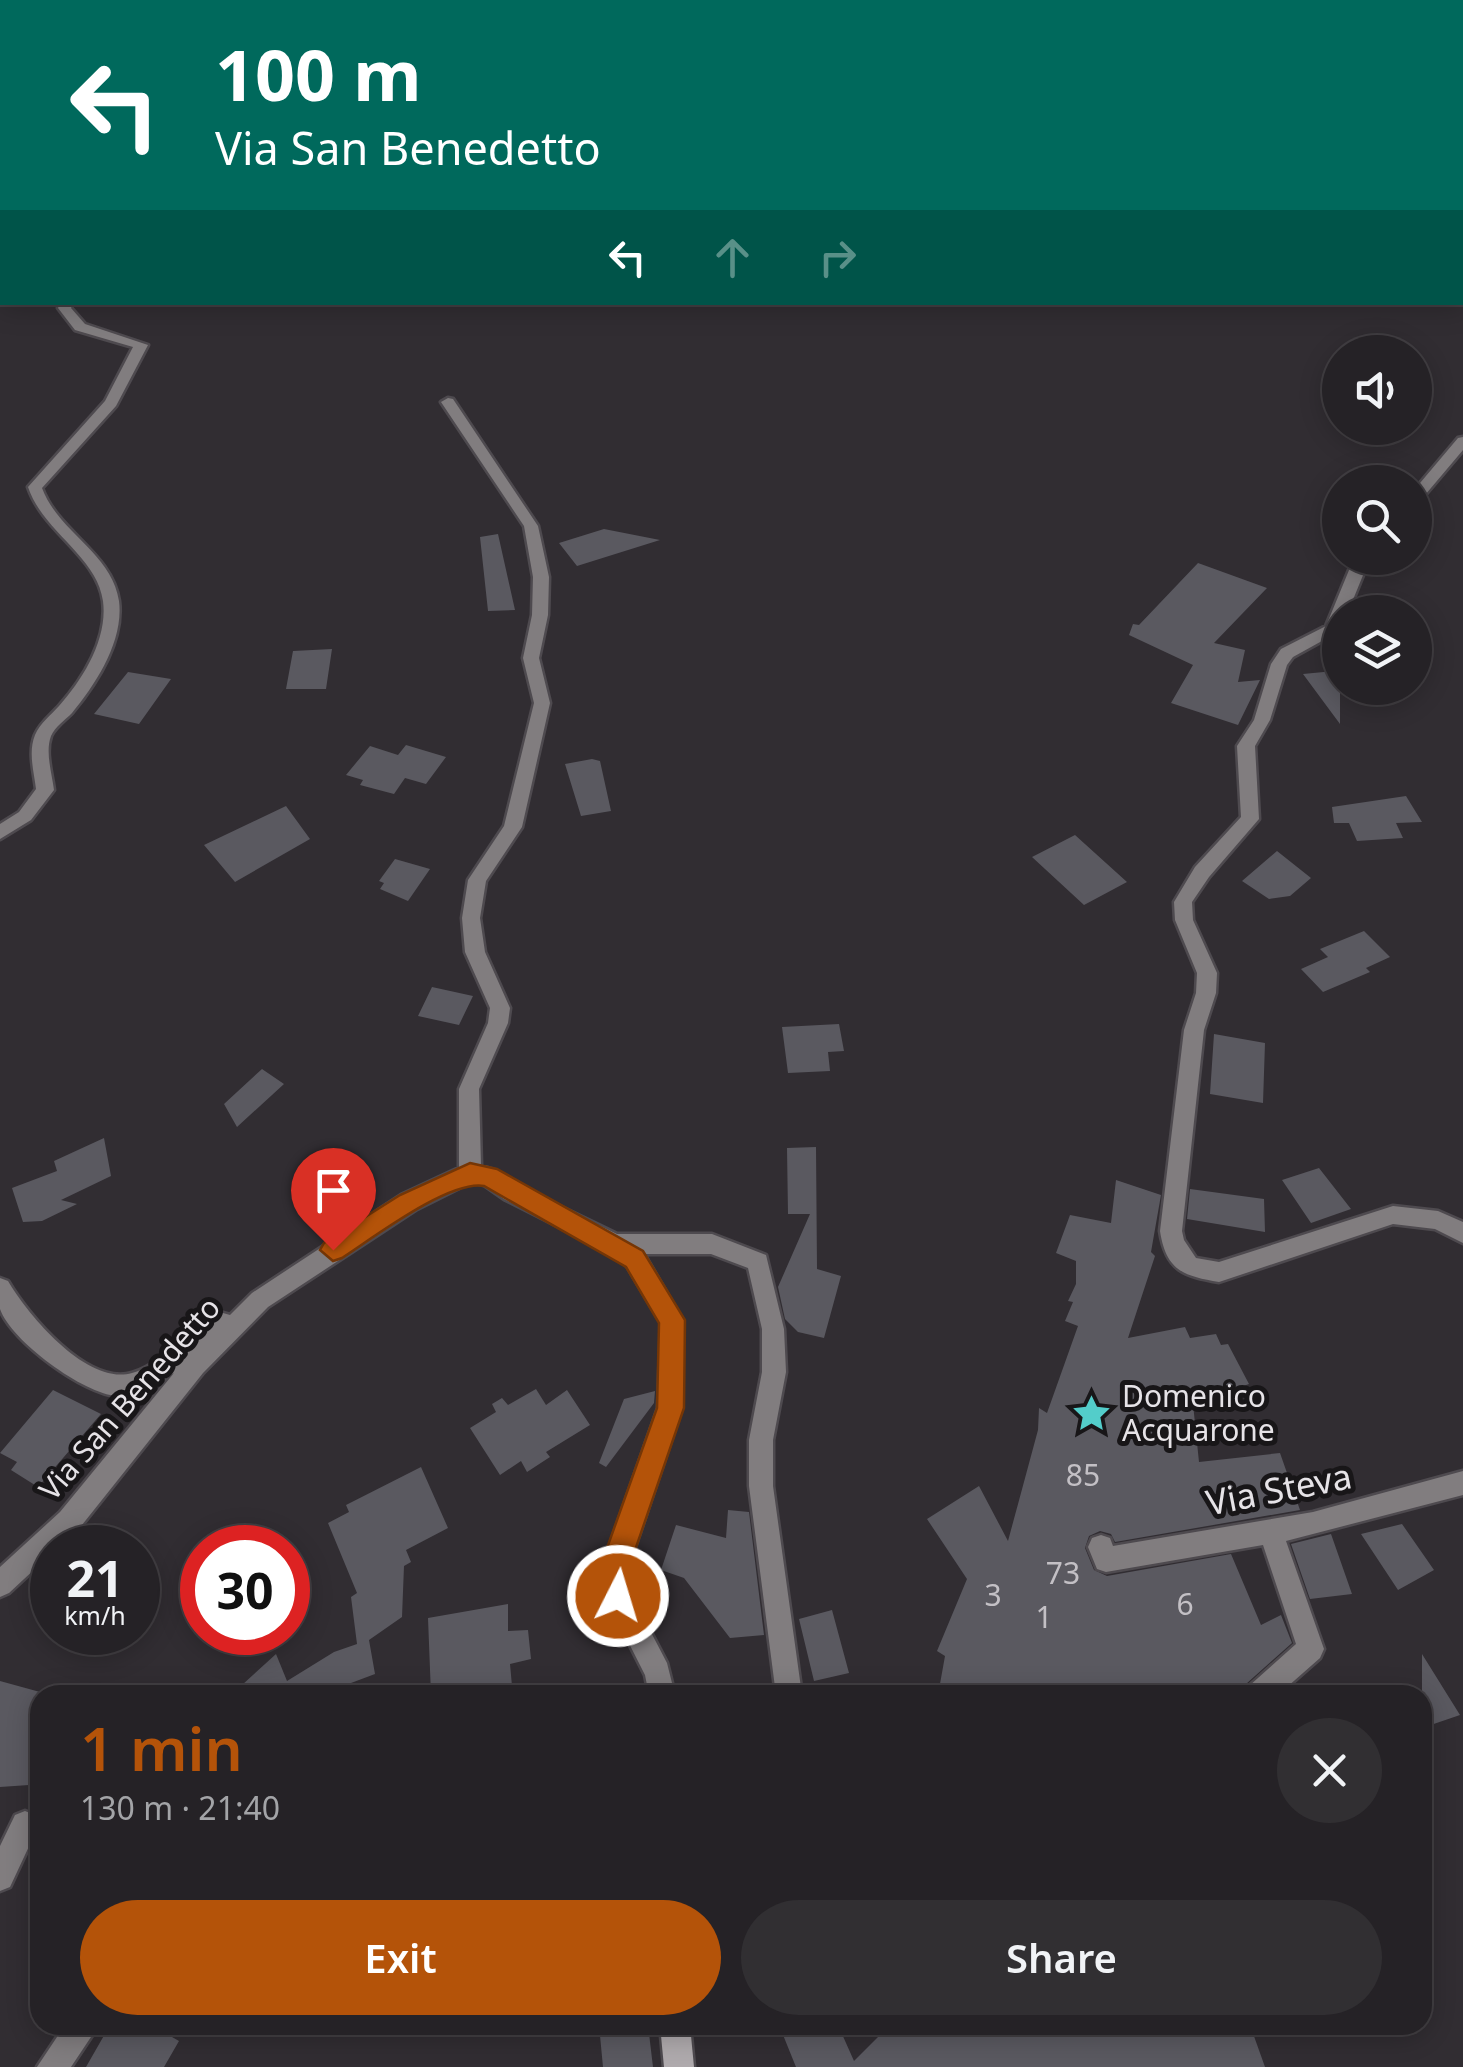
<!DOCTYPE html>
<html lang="en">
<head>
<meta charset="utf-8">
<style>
  :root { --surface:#252226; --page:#312f32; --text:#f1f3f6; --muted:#a3a4a7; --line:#423f43; --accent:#b45309 }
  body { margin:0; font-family:"Noto Sans",sans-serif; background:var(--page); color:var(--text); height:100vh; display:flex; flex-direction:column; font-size:38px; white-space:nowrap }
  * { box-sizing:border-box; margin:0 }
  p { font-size:32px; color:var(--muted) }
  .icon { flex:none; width:55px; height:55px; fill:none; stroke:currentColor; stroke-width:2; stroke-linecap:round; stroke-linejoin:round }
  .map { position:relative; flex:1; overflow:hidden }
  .drawer { position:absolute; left:30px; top:1685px; width:1402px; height:350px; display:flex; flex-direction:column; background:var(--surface); border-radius:30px; box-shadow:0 5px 25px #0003,0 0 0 2px var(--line) }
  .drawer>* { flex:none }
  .banner { position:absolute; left:0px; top:0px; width:1465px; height:305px; box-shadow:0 5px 25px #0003,0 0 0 2px var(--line); background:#00695c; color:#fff; overflow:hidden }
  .fabs { position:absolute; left:1322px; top:335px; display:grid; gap:20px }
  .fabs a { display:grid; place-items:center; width:110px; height:110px; border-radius:50%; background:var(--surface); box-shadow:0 5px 25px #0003,0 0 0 2px var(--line); font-size:50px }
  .speed { position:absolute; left:30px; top:1525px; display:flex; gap:20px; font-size:50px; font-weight:700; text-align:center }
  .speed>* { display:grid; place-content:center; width:130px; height:130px; border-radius:50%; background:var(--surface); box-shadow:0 5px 25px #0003,0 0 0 2px var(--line); line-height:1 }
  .speed small { font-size:25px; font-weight:400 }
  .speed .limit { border:15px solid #d22; background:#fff; color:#111 }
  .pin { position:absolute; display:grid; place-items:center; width:85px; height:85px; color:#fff; margin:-102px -42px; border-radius:50% 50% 50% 0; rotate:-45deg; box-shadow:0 0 10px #0007 }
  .pin .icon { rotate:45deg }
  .me { position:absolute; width:110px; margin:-55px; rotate:5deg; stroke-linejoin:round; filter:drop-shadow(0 0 8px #0008) }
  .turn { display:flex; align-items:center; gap:35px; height:210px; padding:0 50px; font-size:45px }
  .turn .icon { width:130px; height:130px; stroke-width:2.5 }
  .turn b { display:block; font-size:70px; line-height:85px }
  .lanes { display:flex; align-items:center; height:95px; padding:0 50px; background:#0003; justify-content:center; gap:50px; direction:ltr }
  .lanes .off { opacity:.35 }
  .round { display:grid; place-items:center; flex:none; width:105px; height:105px; border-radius:52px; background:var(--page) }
  .overview { display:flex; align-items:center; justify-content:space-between; height:170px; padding:0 50px }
  h1 { font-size:60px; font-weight:600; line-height:75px; color:var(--accent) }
  .action { display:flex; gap:20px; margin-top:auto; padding:20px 50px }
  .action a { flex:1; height:115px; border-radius:60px; background:var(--accent); color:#fff; font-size:40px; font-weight:600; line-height:115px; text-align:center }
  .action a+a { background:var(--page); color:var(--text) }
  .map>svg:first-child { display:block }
  .building { fill:#5a5960 }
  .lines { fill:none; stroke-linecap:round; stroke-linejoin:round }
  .street-casing { stroke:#4e4a4f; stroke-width:5 }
  .secondary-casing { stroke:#4e4a4f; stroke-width:5 }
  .street { fill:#817d7f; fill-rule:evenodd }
  .secondary { fill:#afaaad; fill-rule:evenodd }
  .route { fill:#b45309; stroke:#753606; stroke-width:2.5 }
  .labels { text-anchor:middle; stroke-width:10; stroke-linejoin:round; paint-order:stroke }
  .poi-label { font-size:30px; fill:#e6e3e7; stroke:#181618; text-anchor:start }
  .street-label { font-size:30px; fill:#e6e3e7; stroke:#181618 }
  .near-number-label { font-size:30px; fill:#c3c0c5 }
  .near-street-label { font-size:35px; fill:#e6e3e7; stroke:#181618 }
</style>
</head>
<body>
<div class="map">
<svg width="1463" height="2067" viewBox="0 0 1463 2067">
  <rect width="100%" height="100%" fill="#312d32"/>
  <path class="building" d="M604,529L660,540L577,566L559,543Z
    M498,534L515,610L488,611L480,537Z
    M1198,563L1267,588L1214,643L1245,650L1238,682L1260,680L1238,725L1171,703L1193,665L1129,635L1133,624L1139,625Z
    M332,649L326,689H286L293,651Z
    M1334,671L1340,682V724L1303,674Z
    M128,672L171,679L139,724L94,714Z
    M406,745L446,757L426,784L405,778L394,794L360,785L363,780L346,775L370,746L398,755Z
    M592,759L600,761L611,811L581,816L565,764Z
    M1406,796L1422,822L1396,823L1403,838L1357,841L1349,823H1334L1332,807Z
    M286,806L310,839L235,882L204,845Z
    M1075,835L1127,882L1084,905L1032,857Z
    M1277,851L1311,878L1290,896L1269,899L1242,881Z
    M395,859L430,869L408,901L380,889L384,883L379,881Z
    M1364,931L1390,957L1366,968L1370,972L1323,992L1301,969L1328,957L1320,949Z
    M432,987L473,996L459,1025L418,1016Z
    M839,1024L844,1051L828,1052L830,1071L788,1073L782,1027Z
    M1214,1034L1265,1043L1263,1103L1210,1094Z
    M262,1069L284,1084L237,1127L224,1104Z
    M104,1138L111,1176L61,1200L77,1204L42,1221L23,1222L12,1188L57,1171L54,1161Z
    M816,1147L817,1269L841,1276L824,1338L798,1332L785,1319L778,1287L810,1214H788L787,1148Z
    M1319,1168L1351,1209L1311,1223L1282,1180Z
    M1116,1180L1161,1195L1151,1252L1155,1256L1128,1338L1185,1327L1190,1338L1216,1334L1221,1345L1228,1344L1249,1384L1193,1404L1199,1462L1280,1453L1300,1510L1115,1542L1111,1534L1100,1531L1089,1536L1085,1548L1094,1570L1107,1576L1231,1554L1261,1625L1281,1615L1292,1643L1246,1684L1218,1695H938L945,1656L937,1651L967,1579L927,1519L979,1486L1008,1541L1038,1430L1039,1408L1047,1413L1078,1326L1065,1321L1073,1302L1068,1301L1076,1284V1261L1056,1253L1070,1215L1111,1223Z
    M1190,1189L1264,1199L1265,1232L1187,1219Z
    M536,1389L546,1405L567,1390L590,1425L546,1452L550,1457L527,1472L521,1461L500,1475L470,1428L496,1412L492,1404L502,1398L508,1405Z
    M53,1390L101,1414L38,1487L11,1470L17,1462L0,1453Z
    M655,1391L654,1403L606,1467L599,1463L624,1399Z
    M421,1467L448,1528L406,1550L411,1562L404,1566L402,1617L369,1640L375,1674L319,1695H231L276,1654L287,1681L334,1652L357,1644L351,1597L357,1593L328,1523L349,1512L346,1505Z
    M728,1510L749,1512L764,1635L730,1638L684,1578L661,1570L676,1525L726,1538Z
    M1402,1524L1434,1570L1398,1590L1361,1534Z
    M1331,1534L1352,1594L1310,1599L1291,1544Z
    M508,1604V1631L528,1630L531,1659L510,1664L512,1686H500L501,1695H431L428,1618Z
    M832,1610L849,1673L814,1681L799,1619Z
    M1422,1654L1460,1715L1422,1728Z
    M0,1681L40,1692V1766L29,1785L0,1787Z
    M110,2025H151L179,2041L164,2067H86Z
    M599,2025H648L653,2067H603Z
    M779,2025H838L854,2061L890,2025H1250L1265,2067H796Z"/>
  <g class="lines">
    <defs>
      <path id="street" d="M2,8V14L0,15V9Z
        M61,302H74L71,308L85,324L148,345L116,406L42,488C58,532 112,553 119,601C124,641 96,684 72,713C65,720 55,727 51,736C45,752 52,774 54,790L31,820L0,839V824L19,812L36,789C34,772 28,752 35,735C40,723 51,715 59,706C83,679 108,639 103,601C97,556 43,532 28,487L105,401L133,347L75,330L58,308Z
        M448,398L453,399L538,526L549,577L548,615L539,658L550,703L522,827L486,881L480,918L485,952L510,1008L508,1023L479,1089L481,1166L497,1171L520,1187L617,1234H712L766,1255L784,1329L786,1372L773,1440V1486L802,1695H776L749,1486V1440L762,1372V1329L748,1268L711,1254H644L683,1321L682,1408L630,1562L631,1594L667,1663L675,1695H649L645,1675L605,1596L604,1562L658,1408L661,1323L627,1266L607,1251L504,1199L484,1185L471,1182L417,1209L268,1307L203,1373L78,1530L58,1548H52V1553L9,1593L0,1597V1567L60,1512L174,1373C157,1384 139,1397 117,1396C84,1394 11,1341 0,1309C0,1301 0,1287 0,1278L8,1281C28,1315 87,1386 132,1373C158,1366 192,1332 215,1316L223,1313L230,1315L252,1293L401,1195L459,1168V1089L488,1023L490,1008L465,952L462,918L468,880L504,826L534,703L523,658L532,615L533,577L524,526L441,402Z
        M1463,437V450L1420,501L1415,502V489L1458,438Z
        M1354,558H1370L1348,612H1340V631L1293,657L1287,665L1270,720L1255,746L1259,819L1209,877L1192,902L1193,920L1217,973L1216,993L1204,1030L1182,1231L1184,1240L1196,1258L1219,1262L1393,1206L1438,1211L1463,1222V1243L1435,1229L1393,1224L1219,1282C1184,1276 1166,1271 1160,1231L1184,1030L1196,993L1197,973L1175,920L1174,902L1195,867L1241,817L1237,746L1254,720L1271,664L1281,649L1326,626Z
        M1463,1471V1495L1286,1541L1324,1649L1320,1658L1278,1695H1245L1249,1686L1296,1644L1263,1545L1106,1572L1097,1569L1088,1547L1092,1538L1101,1535L1110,1538L1113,1546L1313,1512Z
        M25,1811L35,1815L39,1825L10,1887L0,1891V1846L15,1815Z
        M65,2025H99L71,2067H37Z"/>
      <path id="secondary" d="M660,2025H690L694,2067H664Z"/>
    </defs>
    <use href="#street" class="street-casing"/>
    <use href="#secondary" class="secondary-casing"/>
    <use href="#street" class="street"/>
    <use href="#secondary" class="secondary"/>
  </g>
  <path class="route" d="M470,1163L497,1169L643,1251L685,1320L684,1408L631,1562L632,1596L628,1606L618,1610L607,1606L602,1562L657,1408L659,1323L626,1267L484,1186C449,1180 373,1238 342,1258L333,1261L320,1250L324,1243L400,1195Z"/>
  <defs>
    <symbol id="sight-bare" viewBox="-9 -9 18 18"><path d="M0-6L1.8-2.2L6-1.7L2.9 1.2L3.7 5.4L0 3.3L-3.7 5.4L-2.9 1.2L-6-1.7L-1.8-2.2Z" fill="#53cdca" stroke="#181618" stroke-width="2.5" paint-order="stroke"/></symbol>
  </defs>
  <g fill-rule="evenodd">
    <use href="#sight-bare" x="1064" y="1386" width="55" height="55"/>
  </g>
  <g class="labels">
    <g class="poi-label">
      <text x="1122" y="1407">Domenico<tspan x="1122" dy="34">Acquarone</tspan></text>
    </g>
    <g class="street-label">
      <text transform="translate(130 1399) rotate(-49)" y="10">Via San Benedetto</text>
    </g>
    <g class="near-number-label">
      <text x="1083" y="1486">85</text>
      <text x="1063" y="1584">73</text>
      <text x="993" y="1606">3</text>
      <text x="1185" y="1615">6</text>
      <text x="1044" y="1628">1</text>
    </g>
    <g class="near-street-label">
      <text transform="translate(1279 1490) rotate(-11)" y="12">Via Steva</text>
    </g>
  </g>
</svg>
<div class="fabs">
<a><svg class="icon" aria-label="sound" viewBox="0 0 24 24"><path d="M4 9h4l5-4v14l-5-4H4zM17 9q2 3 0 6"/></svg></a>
<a><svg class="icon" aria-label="search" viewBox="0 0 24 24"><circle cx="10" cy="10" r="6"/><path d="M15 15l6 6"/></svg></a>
<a><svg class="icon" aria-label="layers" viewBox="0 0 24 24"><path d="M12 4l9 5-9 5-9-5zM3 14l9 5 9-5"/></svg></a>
</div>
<div class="speed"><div>21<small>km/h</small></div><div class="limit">30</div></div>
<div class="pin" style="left:333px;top:1250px;background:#d93025"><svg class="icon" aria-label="arrive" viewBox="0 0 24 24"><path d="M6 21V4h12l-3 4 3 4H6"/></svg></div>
<svg class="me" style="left:618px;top:1596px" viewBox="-20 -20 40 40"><circle r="17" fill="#b45309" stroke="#fff" stroke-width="3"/><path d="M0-11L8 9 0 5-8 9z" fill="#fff"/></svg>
<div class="banner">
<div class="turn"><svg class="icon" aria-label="left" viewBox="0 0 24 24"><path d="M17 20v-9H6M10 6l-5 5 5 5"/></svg><div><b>100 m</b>Via San Benedetto</div></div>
<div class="lanes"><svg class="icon" aria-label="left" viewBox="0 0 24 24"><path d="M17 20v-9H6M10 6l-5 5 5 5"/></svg><svg class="icon off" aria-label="ahead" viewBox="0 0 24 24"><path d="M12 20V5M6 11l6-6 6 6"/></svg><svg class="icon off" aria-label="right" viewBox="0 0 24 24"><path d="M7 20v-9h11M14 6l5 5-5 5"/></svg></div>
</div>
<section class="drawer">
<div class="overview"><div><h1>1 min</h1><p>130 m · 21:40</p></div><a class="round"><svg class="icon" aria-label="close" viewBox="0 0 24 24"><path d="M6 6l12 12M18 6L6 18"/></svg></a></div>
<div class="action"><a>Exit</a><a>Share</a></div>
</section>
</div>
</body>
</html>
